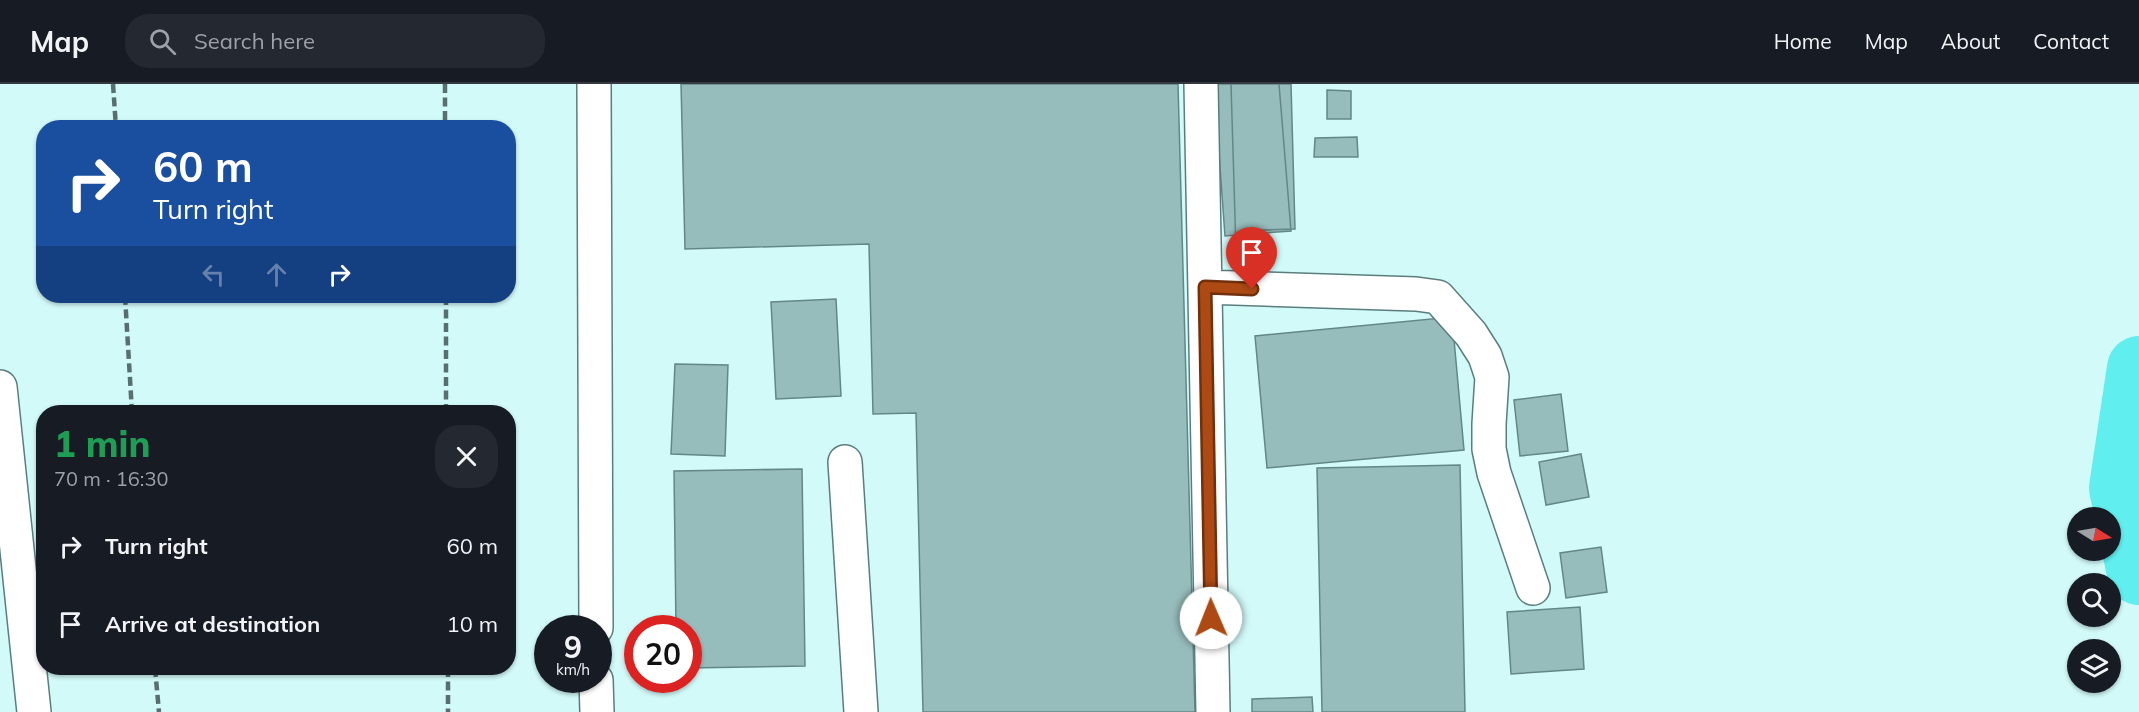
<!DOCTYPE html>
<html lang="en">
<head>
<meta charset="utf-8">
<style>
  :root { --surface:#171b24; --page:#242831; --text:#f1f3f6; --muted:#9ea1a6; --line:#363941 }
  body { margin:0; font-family:Mulish,sans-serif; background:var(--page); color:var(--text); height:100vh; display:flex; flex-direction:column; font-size:22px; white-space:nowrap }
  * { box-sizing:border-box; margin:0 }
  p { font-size:20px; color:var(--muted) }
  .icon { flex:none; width:33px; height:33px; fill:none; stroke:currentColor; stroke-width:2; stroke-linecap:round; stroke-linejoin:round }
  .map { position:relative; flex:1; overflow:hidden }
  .side { position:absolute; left:36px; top:321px; width:480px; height:270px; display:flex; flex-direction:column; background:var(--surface); border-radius:24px; box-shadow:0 2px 4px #0004 }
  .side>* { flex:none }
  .hud { position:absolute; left:36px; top:36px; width:480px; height:183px; border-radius:24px; box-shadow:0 2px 4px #0004; background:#1a4fa0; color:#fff; overflow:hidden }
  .needle { width:39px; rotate:101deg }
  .fabs { position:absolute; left:2067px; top:423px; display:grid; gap:12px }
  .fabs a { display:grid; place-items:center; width:54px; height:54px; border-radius:50%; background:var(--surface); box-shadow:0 2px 4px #0004; font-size:30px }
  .speed { position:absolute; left:534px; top:531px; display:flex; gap:12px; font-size:30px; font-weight:700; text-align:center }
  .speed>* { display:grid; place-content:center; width:78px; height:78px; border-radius:50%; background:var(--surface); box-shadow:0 2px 4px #0004; line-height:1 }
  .speed small { font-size:15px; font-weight:400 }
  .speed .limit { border:9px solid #d22; background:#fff; color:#111 }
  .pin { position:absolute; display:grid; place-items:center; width:51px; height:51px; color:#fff; margin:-62px -26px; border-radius:50% 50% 50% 0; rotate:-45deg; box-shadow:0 0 6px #0007 }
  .pin .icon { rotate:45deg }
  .me { position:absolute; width:66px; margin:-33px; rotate:359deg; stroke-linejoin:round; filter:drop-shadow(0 0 4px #0008) }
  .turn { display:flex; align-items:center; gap:21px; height:126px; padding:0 18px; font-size:27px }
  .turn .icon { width:78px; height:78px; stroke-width:2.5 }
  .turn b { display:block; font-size:42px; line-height:51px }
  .lanes { display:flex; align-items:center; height:57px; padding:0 18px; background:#0003; justify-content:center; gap:30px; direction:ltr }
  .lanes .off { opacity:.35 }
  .round { display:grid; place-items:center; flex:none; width:63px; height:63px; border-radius:24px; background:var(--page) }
  .summary { display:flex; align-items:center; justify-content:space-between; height:102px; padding:0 18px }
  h1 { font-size:36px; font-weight:800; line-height:45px; color:#1e9e55 }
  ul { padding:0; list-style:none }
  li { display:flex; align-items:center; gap:18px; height:78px; padding:0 18px }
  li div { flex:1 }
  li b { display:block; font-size:22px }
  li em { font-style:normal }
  header { display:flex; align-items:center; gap:36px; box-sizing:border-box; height:84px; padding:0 30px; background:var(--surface); border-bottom:2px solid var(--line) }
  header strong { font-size:28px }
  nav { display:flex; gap:33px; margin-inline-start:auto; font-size:21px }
  .search { width:420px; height:54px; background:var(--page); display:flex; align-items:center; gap:15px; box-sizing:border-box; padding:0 21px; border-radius:24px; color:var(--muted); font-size:22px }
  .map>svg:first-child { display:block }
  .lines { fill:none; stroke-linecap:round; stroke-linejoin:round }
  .river { stroke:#60eeef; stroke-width:64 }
  .building { fill:#96bcbb; stroke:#638787; stroke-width:1.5 }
  .minor-casing { stroke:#5a7e7e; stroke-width:36 }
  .minor { stroke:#fff; stroke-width:33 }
  .rail { stroke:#57706f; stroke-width:4.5; stroke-dasharray:9 4.5; stroke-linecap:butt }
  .route-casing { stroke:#70300c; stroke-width:15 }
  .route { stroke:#ad4a13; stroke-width:10 }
</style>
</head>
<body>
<header>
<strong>Map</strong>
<div class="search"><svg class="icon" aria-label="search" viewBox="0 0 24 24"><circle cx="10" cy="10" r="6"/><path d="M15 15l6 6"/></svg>Search here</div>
<nav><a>Home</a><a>Map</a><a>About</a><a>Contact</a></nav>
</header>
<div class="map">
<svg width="2139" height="628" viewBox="0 0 2139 628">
  <rect width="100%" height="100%" fill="#d2faf9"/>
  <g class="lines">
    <path class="river" d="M2139,284L2121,404L2139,489"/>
  </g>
  <path class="building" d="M681,0H1178L1195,628H923L916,329L873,330L869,160L685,165Z
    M1214,0H1279L1291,147L1225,152Z
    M1231,0H1291L1295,145L1261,146L1262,165L1236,166Z
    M1327,6L1351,7V35H1327Z
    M1357,53L1358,73H1314L1315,54Z
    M836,215L841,312L776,315L771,218Z
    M1452,233L1464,366L1267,384L1255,252Z
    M675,280L728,281L725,372L671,370Z
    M1561,310L1568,367L1520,372L1514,316Z
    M1581,370L1589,413L1546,421L1539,378Z
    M1460,381L1465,628H1322L1317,384Z
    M802,385L805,582L688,584V544H676L674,387Z
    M1601,463L1607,508L1566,514L1560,469Z
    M1580,523L1584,585L1511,590L1507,528Z
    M1312,613L1313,628H1252V615Z"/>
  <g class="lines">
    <defs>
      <path id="minor" d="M594,0L596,544
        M1201,0L1213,628
        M1205,203L1416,210L1438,213L1471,250L1485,272L1492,293L1489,340V365L1494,389L1533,504
        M0,303L34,628
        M845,378L861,628
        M596,596L597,628"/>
    </defs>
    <use href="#minor" class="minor-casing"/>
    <use href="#minor" class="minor"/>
    <path class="rail" d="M113,0L116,44
      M445,0V44
      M125,212L132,328
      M446,212V328
      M155,584L159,628
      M448,584V628"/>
  </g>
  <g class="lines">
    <defs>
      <path id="route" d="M1211,534L1205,203L1252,205"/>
    </defs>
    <use href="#route" class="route-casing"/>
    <use href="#route" class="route"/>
  </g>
</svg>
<div class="fabs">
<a><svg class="needle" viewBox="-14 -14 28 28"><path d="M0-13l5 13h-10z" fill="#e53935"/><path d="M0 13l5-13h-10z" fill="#9ea1a6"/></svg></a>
<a><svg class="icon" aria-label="search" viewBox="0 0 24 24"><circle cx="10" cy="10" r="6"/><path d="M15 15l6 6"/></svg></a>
<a><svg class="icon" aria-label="layers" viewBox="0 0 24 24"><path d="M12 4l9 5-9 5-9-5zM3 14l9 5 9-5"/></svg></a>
</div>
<div class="speed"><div>9<small>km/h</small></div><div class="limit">20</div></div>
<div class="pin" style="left:1252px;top:205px;background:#d93025"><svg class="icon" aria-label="arrive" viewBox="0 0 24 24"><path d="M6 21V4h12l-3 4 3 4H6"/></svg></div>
<svg class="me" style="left:1211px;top:534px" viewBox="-20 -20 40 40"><circle r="19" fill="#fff"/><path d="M0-13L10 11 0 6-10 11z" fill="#ad4a13"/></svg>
<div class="hud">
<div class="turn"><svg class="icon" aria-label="right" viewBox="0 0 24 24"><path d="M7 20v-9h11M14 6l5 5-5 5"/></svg><div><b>60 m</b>Turn right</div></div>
<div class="lanes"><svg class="icon off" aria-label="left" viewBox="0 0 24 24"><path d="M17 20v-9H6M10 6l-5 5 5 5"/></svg><svg class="icon off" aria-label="ahead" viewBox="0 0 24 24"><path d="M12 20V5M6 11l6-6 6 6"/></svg><svg class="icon" aria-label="right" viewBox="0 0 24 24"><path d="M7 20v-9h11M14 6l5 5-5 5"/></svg></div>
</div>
<section class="side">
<div class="summary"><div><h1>1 min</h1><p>70 m · 16:30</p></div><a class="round"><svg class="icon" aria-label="close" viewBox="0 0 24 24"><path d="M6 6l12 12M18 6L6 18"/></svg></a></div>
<ul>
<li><svg class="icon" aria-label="right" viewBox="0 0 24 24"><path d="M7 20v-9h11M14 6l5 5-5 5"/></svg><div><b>Turn right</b></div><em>60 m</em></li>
<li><svg class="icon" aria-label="arrive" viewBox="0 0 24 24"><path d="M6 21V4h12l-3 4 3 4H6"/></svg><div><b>Arrive at destination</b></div><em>10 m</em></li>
</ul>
</section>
</div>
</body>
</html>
